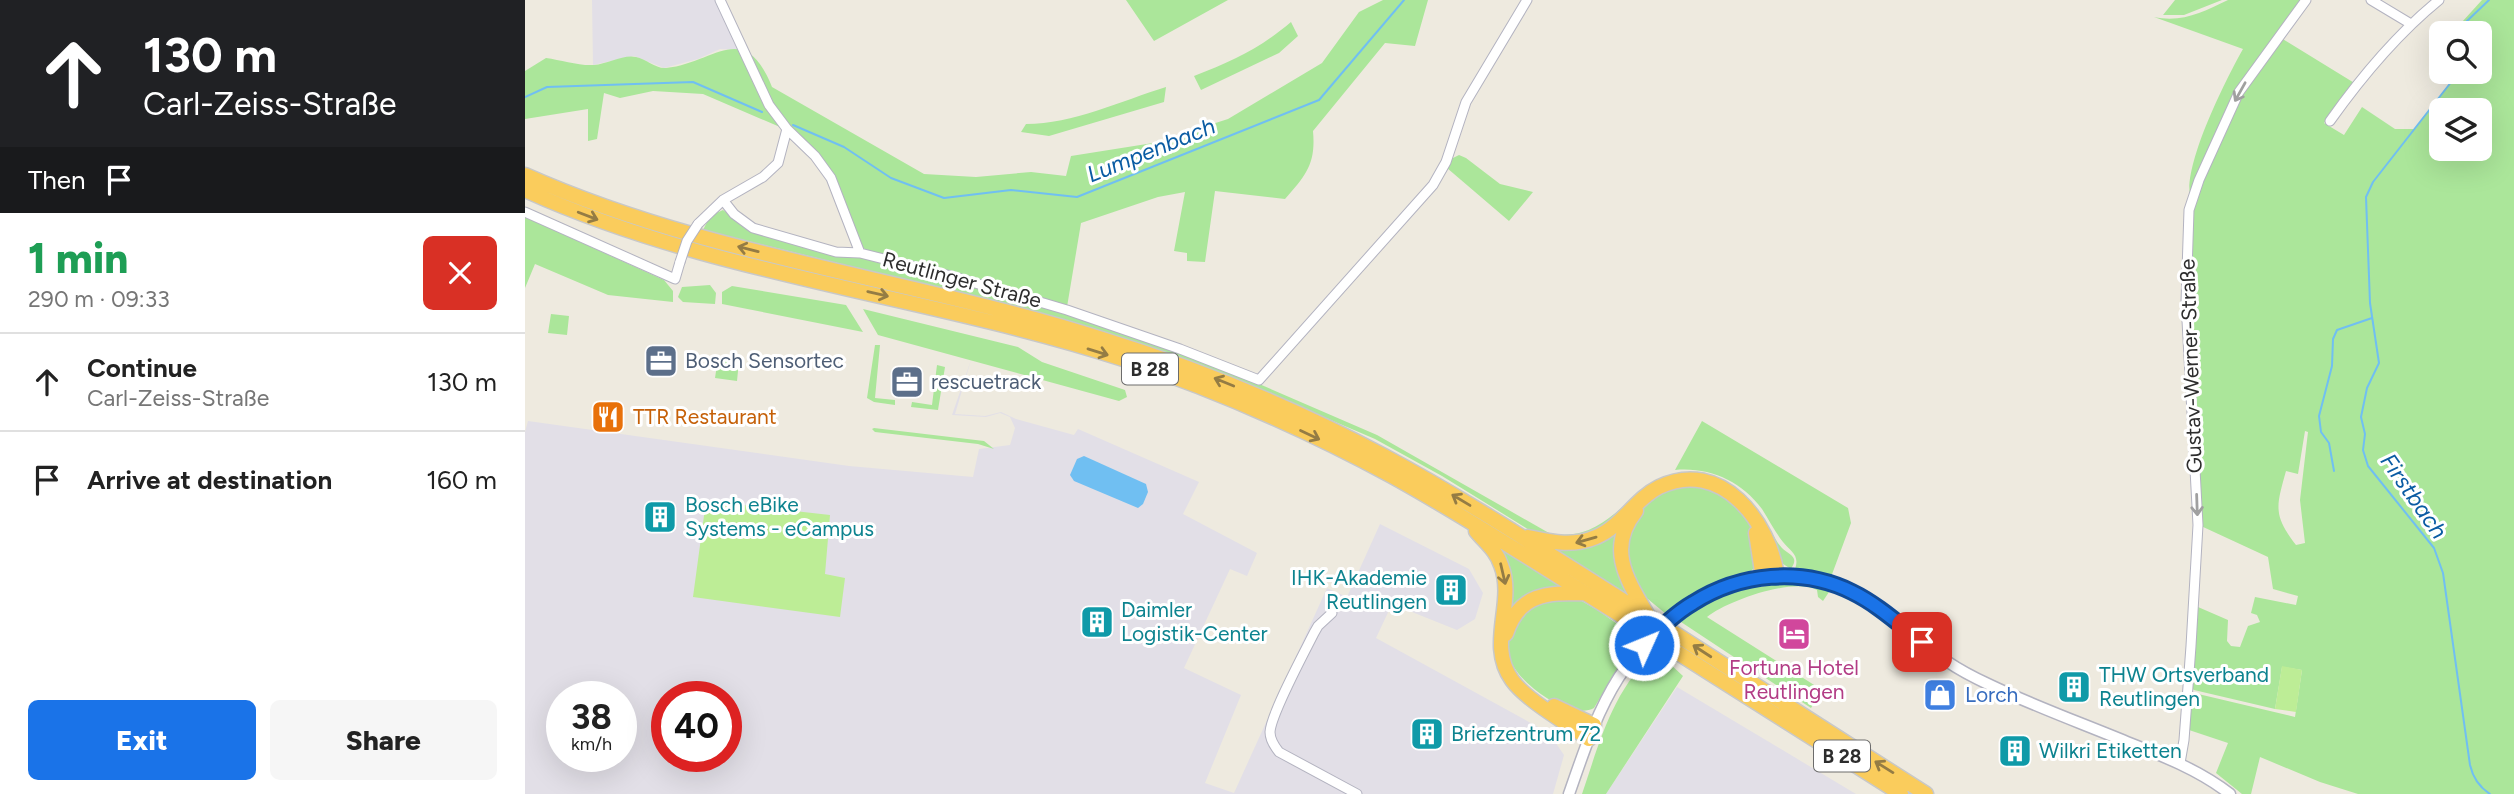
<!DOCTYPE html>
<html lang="en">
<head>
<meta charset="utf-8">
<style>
  :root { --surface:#fff; --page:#f6f6f6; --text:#222; --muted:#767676; --line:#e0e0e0; --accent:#1a73e8 }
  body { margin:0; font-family:Figtree,sans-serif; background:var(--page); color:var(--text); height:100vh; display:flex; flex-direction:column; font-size:26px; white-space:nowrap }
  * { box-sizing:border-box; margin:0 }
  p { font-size:23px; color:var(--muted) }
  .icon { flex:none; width:38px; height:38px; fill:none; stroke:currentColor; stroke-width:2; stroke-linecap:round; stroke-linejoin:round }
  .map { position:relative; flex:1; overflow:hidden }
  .sheet { display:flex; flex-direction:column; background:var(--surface); width:525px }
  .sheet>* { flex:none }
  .banner { background:#202124; color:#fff; overflow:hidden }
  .buttons { position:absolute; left:1904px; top:21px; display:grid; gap:14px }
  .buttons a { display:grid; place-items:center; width:63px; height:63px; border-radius:10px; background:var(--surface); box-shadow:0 7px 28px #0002; font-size:35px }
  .speed { position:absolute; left:21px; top:681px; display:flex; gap:14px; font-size:35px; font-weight:700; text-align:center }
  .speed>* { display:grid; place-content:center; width:91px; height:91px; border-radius:50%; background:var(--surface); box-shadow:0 7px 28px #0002; line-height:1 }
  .speed small { font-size:18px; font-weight:400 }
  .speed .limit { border:10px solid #d22; background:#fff; color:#111 }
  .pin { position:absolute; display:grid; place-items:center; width:60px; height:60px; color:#fff; margin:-30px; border-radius:14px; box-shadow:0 4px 10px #0006 }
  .me { position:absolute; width:77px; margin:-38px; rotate:46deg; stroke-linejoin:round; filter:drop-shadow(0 0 5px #0008) }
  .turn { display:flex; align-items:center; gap:24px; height:147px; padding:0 28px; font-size:32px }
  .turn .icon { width:91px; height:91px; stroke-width:2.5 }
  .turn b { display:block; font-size:49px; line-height:60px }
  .then { display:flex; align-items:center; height:66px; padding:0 28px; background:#0003; gap:14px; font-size:26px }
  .round { display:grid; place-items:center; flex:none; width:74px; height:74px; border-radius:10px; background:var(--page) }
  .overview { display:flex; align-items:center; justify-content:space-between; height:119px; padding:0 28px }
  h1 { font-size:42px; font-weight:800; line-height:52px; color:#1e9e55 }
  .primary-button { display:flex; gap:14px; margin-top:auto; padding:14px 28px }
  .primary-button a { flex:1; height:80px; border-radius:10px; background:var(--accent); color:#fff; font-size:28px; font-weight:800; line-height:80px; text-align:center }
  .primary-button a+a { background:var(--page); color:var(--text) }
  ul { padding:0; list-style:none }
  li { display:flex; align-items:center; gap:21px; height:98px; padding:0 28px; border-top:2px solid var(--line) }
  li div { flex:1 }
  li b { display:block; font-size:26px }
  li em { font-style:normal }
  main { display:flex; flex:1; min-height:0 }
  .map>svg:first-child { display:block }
  .industrial { fill:#e2dfe7; fill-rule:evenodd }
  .green { fill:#abe69a; fill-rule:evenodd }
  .pitch { fill:#bded96 }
  .water { fill:#70bff2 }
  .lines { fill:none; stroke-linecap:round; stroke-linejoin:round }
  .stream { stroke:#70bff2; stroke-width:2 }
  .minor-casing { stroke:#b3b3c0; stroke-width:11 }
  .tertiary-casing { stroke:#b3b3c0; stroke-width:13 }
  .trunk-casing { stroke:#c8c8c8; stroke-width:17 }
  .minor { stroke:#fff; stroke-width:9 }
  .tertiary { stroke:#fff; stroke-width:10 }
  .trunk { stroke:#facc5c; stroke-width:14 }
  .minor-bridge-casing { stroke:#b3b3c0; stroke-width:11; stroke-linecap:butt }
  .trunk-bridge-casing { stroke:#c8c8c8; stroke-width:17; stroke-linecap:butt }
  .minor-bridge { stroke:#fff; stroke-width:9 }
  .trunk-bridge { stroke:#facc5c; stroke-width:14 }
  .oneway { stroke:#a0a0a0 }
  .oneway2 { stroke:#947c44 }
  .route-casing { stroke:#114b97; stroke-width:18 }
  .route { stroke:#1a73e8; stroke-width:12 }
  .labels { text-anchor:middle; stroke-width:6; stroke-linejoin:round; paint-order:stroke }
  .shield { fill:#fff; stroke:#6c6c6c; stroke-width:2 }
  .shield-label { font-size:19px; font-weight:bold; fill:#2d2d2d }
  .street-label { font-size:21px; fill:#2d2d2d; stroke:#fff }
  .service-label { font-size:21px; fill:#4e5e75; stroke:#fff; text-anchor:start }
  .food-label { font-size:21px; fill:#c56008; stroke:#fff; text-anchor:start }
  .culture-label { font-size:21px; fill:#0d838f; stroke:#fff; text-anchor:start }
  .hotel-label { font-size:21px; fill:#b23c85; stroke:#fff }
  .shop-label { font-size:21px; fill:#366cbe; stroke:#fff; text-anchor:start }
  .water-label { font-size:23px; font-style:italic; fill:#0a5ca3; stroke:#fff }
</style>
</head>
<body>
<main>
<section class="sheet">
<div class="banner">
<div class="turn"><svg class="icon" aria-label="ahead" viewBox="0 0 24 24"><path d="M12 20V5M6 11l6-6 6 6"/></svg><div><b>130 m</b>Carl-Zeiss-Straße</div></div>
<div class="then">Then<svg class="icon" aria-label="arrive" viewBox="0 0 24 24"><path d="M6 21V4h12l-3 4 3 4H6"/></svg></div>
</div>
<div class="overview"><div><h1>1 min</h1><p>290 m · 09:33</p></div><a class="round" style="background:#d93025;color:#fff"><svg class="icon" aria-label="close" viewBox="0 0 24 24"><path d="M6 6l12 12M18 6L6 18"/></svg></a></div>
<ul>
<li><svg class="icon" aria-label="ahead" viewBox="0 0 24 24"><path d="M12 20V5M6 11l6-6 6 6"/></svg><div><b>Continue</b><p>Carl-Zeiss-Straße</p></div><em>130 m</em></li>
<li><svg class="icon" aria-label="arrive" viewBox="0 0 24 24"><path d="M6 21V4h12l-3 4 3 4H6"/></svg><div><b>Arrive at destination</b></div><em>160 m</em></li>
</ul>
<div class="primary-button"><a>Exit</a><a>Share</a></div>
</section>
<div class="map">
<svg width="1989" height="794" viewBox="0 0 1989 794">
  <rect width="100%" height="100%" fill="#eeeadf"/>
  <path class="industrial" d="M67,0H192L215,50L195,49L173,59L139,68L109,56L68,65Z
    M446,360L430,414L460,416L476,412L491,419L549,435L553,429L674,482L658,514L732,553L722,576L705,569L659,668L716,695L680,783L709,793L802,588L822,597L855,524L944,569L958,593L950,619L932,630L867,604L851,638L1024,733L1039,755L1028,794H0V432L3,421L324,466L448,477L454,449L485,445L490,428L485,417L475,413L461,417L427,415ZM37,696H96V756H37ZM142,696H201V756H142Z
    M1152,687L1331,794H1081Z"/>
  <path class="green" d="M601,0H703L629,41Z
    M858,0H903L890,46L860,43L788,131C791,164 781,175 760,199L690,191L680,262L662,261V253L649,251L660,192L633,197L556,223L542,307L427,272L347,254L337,247L283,143L255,127L178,94L128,91L95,98L79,93L72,139L63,141V109L0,119V71L21,58C36,60 54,66 69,65C82,64 99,54 111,57C121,59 131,69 141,68C190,63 219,18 247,87L399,174L451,177L506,172L541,176L546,156L628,143L703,119L797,63L834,12Z
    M1650,0H1697L1659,15H1638Z
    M1703,0H1777L1711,90L1665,196C1659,163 1701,79 1718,49L1629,17C1657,23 1678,12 1703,0Z
    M1957,0H1989V794H1833L1795,782L1735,757L1726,794H1717L1691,773L1703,743L1661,729L1665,696L1669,693L1770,717L1777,670L1757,667L1750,709L1669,690L1665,687L1673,607L1703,620L1702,641L1706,646L1715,647L1723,626L1735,622L1732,615L1726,613L1730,597L1771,605L1773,596L1748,589L1743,557L1676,526L1664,303L1668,211L1677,181L1712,103L1756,38L1831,84L1799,123L1819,135L1837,107L1870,129H1890L1934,72H1955V33H1935L1937,22ZM1916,110H1955V149H1916ZM1780,431L1783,432L1775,500L1780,543L1771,545C1748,515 1751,507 1761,471L1773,474Z
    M766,22L773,36L754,53L676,90L669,76C708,61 734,49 766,22Z
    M641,87L639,102L524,136L496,132L501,124C548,124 596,101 641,87Z
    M934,155L941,158L975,184L1008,192L984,221L922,168L926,159Z
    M198,210L207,217L311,255L336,256L351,262L426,279L541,313L637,346L732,383L852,435L1024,533C1095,548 1109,457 1182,476C1213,484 1229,504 1245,530C1249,536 1252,543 1257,548C1261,552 1267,554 1269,559C1270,563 1268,565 1266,569L1255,562L1224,506L1162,478L1071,533L1043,539L1006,531L917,476L850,439L677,365L580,332L500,309L178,230L185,216Z
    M0,217L139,280L148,291V302L83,295L10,264L0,288Z
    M185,285L191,293L190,304L158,302L153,297L157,287Z
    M207,286L321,305L338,332L197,304V292Z
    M338,309L493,347L517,362L600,390L602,397L594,401L353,335Z
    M26,314L44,316L42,335L23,333Z
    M350,345H355L350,398L370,400V405L349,402L342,398Z
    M193,358L214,361L212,381L190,378Z
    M412,365L420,367L413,410L386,407L387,402L407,405Z
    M1177,421L1323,508L1326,523L1306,577L1270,569C1275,555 1266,552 1258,542C1250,532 1244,520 1237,509C1216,481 1185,467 1150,470Z
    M349,428L459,441L469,449L453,444L350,432L347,429Z
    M1163,486C1190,488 1220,504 1229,532C1232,542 1231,555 1232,565L1226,571L1178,588L1141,614L1112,590L1105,578L1101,538L1118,506L1139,492Z
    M1095,526V536L1113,603L1019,543Z
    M963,535L1045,587L986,615Z
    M1277,583L1301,589L1304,592L1298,601L1293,597L1292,590C1268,577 1202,601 1182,617L1297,690L1286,708L1156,622C1195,589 1228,584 1277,583Z
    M1048,596L1074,611L1115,640L1096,663L1069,708C1046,721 994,684 986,661C980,646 985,634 993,620C997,612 1001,604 1010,601C1022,597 1036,598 1048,596Z
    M1131,651L1158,676L1081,794H1057C1075,741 1088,689 1131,651Z"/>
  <path class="pitch" d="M181,501L305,515L300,574L320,578L315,617L168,597Z
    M1757,666L1777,670L1771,712L1750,709Z"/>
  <path class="water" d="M559,456L621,484L623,492L618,504L613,508L549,481L545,475L552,459Z"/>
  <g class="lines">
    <path class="stream" d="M1940,33L1941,22L1964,0
      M1934,72L1848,182L1841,197L1845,303L1854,363L1842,388L1836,417L1840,434L1838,450L1843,466L1909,548L1918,573L1945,765C1948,778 1954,787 1965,794
      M0,97L22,87L168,82L237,112
      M268,125L319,147L366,178L419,198L486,190L552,197L794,100L879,0
      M1809,471L1804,443L1796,432L1794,416L1807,366L1808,339L1812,330L1847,318"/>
    <defs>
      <path id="minor" d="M195,0L244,105L262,129L290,156L306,178L335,253
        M1846,0L1886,24
        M1805,121C1837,76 1871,35 1914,0
        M198,200L209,214L228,228L311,252L335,253L426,276L542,310L655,349L734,380L908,185L921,162L941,102L1002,0
        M0,212L150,279L155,262
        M173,224L198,200L238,177L253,163L262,129
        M807,613L793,626L789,633C779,653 746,714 745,732C745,740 750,747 754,752L832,794
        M1655,763L1659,740L1666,646L1673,525L1661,302L1664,210L1674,180L1714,92L1781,0"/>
      <path id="tertiary" d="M1044,794C1058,754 1071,713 1094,677C1144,600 1240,546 1329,593C1364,611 1392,640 1423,662C1436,671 1450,678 1465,685C1509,706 1556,723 1602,742C1638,756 1674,770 1705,794"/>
      <path id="trunk" d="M0,175C184,257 386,278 577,339C674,369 769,408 859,456C951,505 1037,563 1126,618
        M0,190C187,275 400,295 595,358C689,389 780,429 867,476C952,523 1033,577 1116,628
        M1111,511C1081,548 1102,580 1122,614
        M951,531C960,542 971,550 976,565C991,603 961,644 987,680C1001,700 1042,723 1064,739
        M1231,533L1238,578
        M1003,537C1027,542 1048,547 1071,537C1096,527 1110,499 1134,487C1196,457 1245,522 1252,576
        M1149,633L1401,794
        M981,634C994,593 1022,593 1059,593
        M1139,644L1376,794
        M1029,706L1069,725"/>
    </defs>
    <use href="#minor" class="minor-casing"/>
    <use href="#tertiary" class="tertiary-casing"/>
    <use href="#trunk" class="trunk-casing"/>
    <use href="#minor" class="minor"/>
    <use href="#tertiary" class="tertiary"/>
    <use href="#trunk" class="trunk"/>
    <defs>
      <path id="minor-bridge" d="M155,262L162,241L173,224"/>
      <path id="trunk-bridge" d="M1126,618L1149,633
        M1116,628L1139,644"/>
    </defs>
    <use href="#minor-bridge" class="minor-bridge-casing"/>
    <use href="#trunk-bridge" class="trunk-bridge-casing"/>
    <use href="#minor-bridge" class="minor-bridge"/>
    <use href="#trunk-bridge" class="trunk-bridge"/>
  </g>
  <defs><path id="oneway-shaft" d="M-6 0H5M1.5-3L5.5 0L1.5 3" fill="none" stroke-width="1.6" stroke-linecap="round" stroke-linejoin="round" transform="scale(1.75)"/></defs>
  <g class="oneway">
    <use href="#oneway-shaft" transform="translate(1715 92) rotate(119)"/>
    <use href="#oneway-shaft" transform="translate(1672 505) rotate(88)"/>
  </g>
  <g class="oneway2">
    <use href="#oneway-shaft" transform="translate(63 216) rotate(21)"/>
    <use href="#oneway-shaft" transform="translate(223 249) rotate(-166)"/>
    <use href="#oneway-shaft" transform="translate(353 294) rotate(13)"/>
    <use href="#oneway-shaft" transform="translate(573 352) rotate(17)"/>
    <use href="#oneway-shaft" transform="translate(699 382) rotate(-158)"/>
    <use href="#oneway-shaft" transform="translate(785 435) rotate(25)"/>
    <use href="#oneway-shaft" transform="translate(936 500) rotate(-149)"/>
    <use href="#oneway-shaft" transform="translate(1061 540) rotate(164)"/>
    <use href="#oneway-shaft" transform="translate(978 574) rotate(77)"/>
    <use href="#oneway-shaft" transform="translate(1177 651) rotate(-147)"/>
    <use href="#oneway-shaft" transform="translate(1359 767) rotate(-148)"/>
  </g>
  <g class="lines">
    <defs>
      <path id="route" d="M1119,645C1134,630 1149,614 1168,603C1215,573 1276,567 1327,592C1352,604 1375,625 1397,642"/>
    </defs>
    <use href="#route" class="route-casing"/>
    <use href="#route" class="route"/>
  </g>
  <defs>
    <symbol id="office-square" viewBox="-11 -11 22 22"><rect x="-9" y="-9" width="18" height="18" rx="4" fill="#5c6f8a" stroke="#fff"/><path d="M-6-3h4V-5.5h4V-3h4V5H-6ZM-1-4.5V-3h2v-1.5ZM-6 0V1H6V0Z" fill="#fff"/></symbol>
    <symbol id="restaurant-square" viewBox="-11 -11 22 22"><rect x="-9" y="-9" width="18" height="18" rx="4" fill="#e8710a" stroke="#fff"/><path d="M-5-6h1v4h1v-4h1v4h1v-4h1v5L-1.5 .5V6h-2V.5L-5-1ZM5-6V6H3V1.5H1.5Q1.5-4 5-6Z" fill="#fff"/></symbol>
    <symbol id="building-square" viewBox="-11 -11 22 22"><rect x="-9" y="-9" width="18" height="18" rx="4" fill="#0f9aa8" stroke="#fff"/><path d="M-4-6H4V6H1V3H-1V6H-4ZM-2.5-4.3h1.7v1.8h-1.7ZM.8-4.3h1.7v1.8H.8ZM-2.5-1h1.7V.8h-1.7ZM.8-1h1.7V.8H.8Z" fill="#fff"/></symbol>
    <symbol id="hotel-square" viewBox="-11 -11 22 22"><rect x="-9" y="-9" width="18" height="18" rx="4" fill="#d1479c" stroke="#fff"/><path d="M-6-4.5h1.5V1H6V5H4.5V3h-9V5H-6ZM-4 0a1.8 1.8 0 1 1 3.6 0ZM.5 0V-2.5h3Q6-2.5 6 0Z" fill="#fff"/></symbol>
    <symbol id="shop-square" viewBox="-11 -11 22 22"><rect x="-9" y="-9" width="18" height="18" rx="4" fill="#3f7fe0" stroke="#fff"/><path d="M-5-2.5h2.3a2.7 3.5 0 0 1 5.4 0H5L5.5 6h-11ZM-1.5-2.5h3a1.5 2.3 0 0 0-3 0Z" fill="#fff"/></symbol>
  </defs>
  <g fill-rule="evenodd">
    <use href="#office-square" x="117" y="342" width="38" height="38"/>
    <use href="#office-square" x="363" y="363" width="38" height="38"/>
    <use href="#restaurant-square" x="64" y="398" width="38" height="38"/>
    <use href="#building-square" x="116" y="498" width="38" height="38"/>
    <use href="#building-square" x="907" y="571" width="38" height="38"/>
    <use href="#building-square" x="553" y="603" width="38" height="38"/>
    <use href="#hotel-square" x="1250" y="615" width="38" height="38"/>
    <use href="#building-square" x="1530" y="668" width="38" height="38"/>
    <use href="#shop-square" x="1396" y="676" width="38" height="38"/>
    <use href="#building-square" x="883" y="715" width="38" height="38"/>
    <use href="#building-square" x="1471" y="732" width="38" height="38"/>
  </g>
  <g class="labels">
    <g class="shield">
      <rect x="597" y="353.5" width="56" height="31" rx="5"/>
      <rect x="1289" y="740.5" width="56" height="31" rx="5"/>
    </g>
    <g class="shield-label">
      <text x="625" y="376">B 28</text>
      <text x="1317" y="763">B 28</text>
    </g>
    <g class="street-label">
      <text transform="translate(437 280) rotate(15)" y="7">Reutlinger Straße</text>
      <text transform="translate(1666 366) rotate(-92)" y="7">Gustav-Werner-Straße</text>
    </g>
    <g class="service-label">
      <text x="160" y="368">Bosch Sensortec</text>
      <text x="406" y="389">rescuetrack</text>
    </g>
    <g class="food-label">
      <text x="108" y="424">TTR Restaurant</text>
    </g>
    <g class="culture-label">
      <text x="160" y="512">Bosch eBike<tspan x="160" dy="24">Systems - eCampus</tspan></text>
      <text x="902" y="585" text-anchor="end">IHK-Akademie<tspan x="902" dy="24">Reutlingen</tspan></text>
      <text x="596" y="617">Daimler<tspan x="596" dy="24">Logistik-Center</tspan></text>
      <text x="1574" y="682">THW Ortsverband<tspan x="1574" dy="24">Reutlingen</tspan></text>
      <text x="926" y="741">Briefzentrum 72</text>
      <text x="1514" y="758">Wilkri Etiketten</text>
    </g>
    <g class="hotel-label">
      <text x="1269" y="675">Fortuna Hotel<tspan x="1269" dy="24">Reutlingen</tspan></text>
    </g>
    <g class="shop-label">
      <text x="1440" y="702">Lorch</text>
    </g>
    <g class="water-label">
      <text transform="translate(626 150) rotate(-22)" y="8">Lumpenbach</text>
      <text transform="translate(1889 496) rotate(55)" y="8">Firstbach</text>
    </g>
  </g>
</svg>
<div class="buttons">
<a><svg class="icon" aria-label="search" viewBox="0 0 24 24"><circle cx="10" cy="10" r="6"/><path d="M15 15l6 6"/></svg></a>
<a><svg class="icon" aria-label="layers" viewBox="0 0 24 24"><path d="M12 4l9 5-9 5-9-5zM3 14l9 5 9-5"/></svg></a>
</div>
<div class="speed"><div>38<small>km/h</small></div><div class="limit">40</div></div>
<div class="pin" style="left:1397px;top:642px;background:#d93025"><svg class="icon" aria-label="arrive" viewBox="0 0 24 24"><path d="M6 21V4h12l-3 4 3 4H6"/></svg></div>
<svg class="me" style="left:1119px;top:645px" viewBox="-20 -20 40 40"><circle r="17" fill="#1a73e8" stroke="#fff" stroke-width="3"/><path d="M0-11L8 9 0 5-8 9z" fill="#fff"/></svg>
</div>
</main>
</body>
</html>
